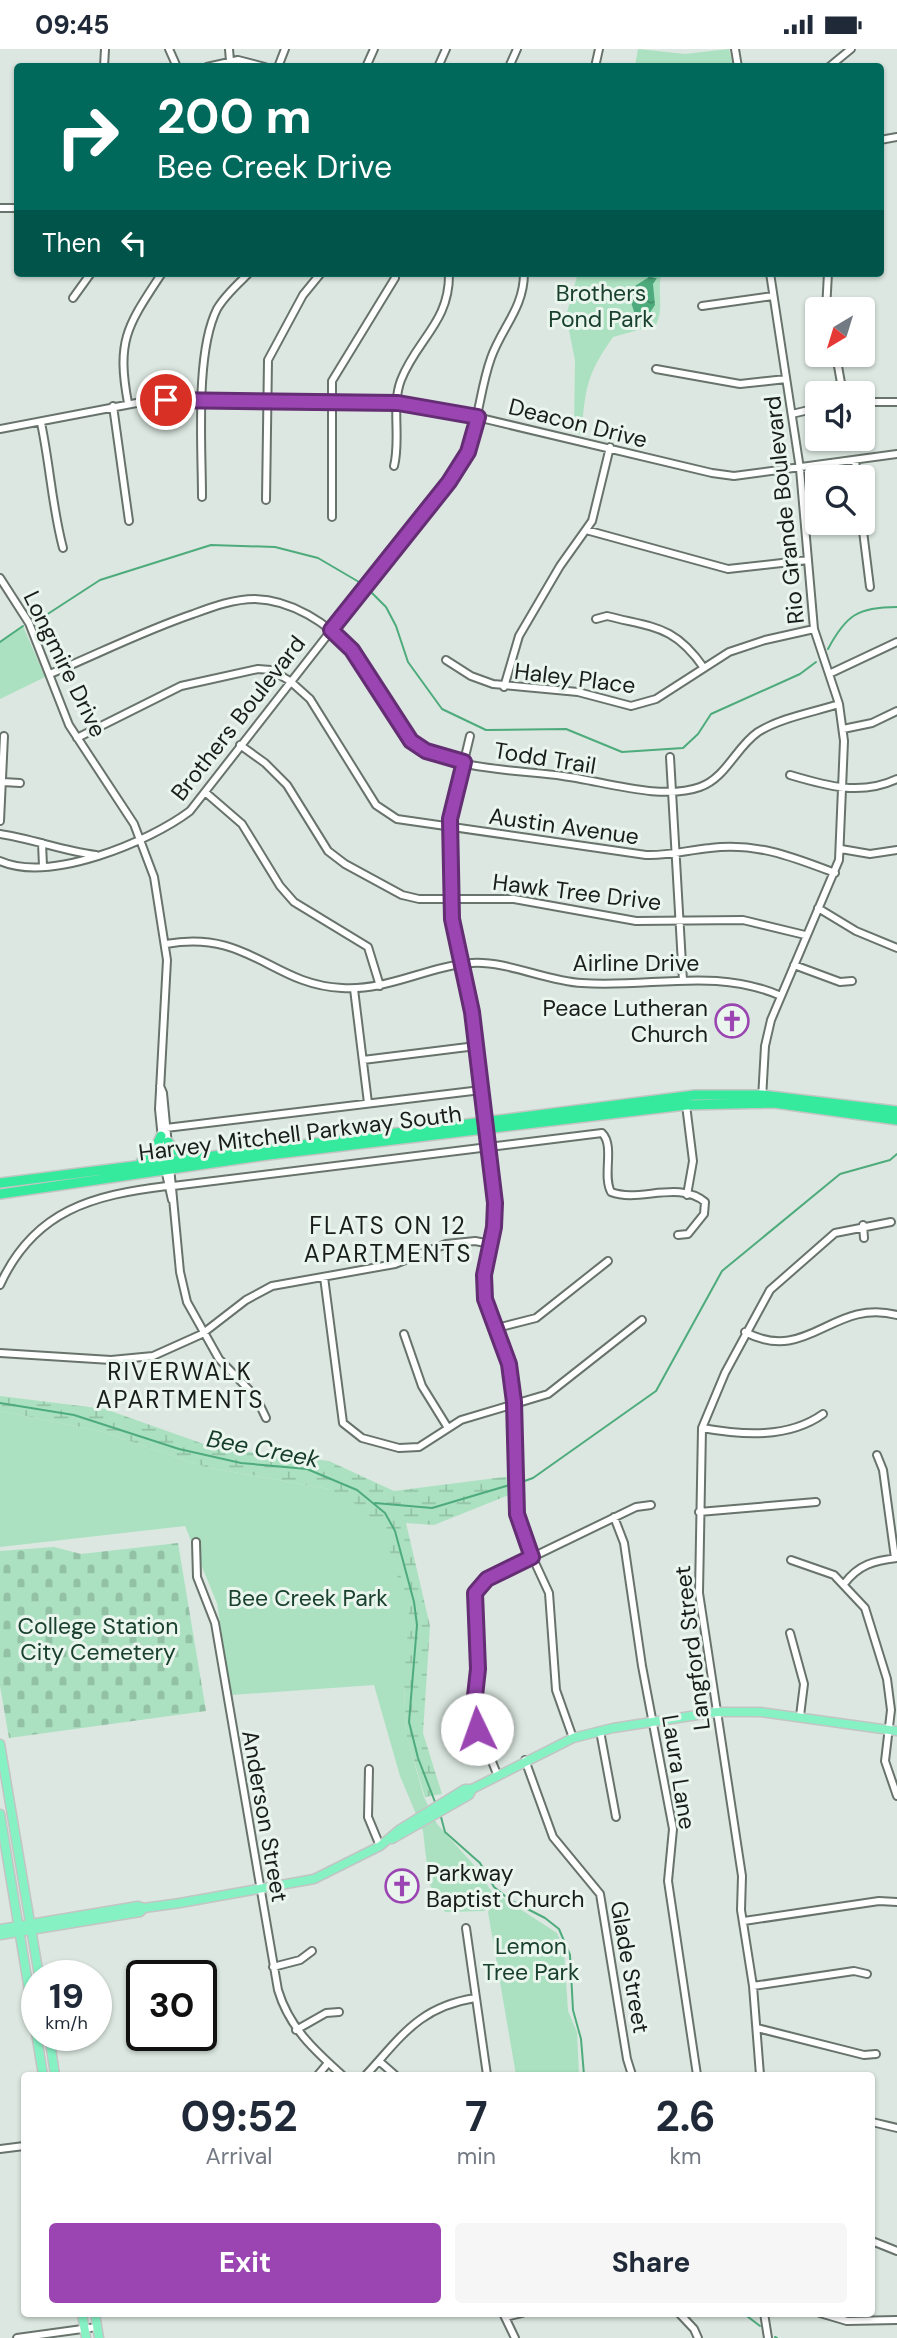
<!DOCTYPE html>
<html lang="en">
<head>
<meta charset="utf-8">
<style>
  :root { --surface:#fff; --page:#f6f6f7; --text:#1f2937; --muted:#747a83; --accent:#9a45b2 }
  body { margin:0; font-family:"DM Sans",sans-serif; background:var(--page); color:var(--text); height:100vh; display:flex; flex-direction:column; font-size:26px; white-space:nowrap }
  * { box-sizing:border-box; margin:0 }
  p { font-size:23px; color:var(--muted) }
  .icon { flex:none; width:38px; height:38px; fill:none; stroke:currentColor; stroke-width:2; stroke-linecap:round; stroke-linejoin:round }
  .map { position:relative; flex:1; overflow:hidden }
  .side { position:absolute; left:21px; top:2023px; width:854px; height:245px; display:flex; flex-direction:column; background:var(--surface); border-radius:7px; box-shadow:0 2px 5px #0004 }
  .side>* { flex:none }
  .guide { position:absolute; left:14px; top:14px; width:870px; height:214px; border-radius:7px; box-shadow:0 2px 5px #0004; background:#00695c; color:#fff; overflow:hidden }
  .needle { width:46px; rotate:218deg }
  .controls { position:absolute; left:805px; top:248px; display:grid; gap:14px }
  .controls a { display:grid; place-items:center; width:70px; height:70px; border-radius:7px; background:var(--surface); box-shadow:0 2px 5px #0004; font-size:35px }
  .speed { position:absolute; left:21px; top:1911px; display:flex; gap:14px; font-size:35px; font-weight:700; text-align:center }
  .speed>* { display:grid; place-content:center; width:91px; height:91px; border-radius:50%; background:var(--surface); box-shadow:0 2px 5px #0004; line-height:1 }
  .speed small { font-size:18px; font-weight:400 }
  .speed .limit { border:4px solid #111; border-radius:10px; background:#fff; color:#111 }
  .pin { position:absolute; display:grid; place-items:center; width:60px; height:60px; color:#fff; margin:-30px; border:4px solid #fff; border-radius:50%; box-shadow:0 2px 7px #0007 }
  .me { position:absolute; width:77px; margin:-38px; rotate:357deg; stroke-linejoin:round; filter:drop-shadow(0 0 5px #0008) }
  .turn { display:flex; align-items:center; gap:24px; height:147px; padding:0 28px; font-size:32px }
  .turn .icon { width:91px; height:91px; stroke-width:2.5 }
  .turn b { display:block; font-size:49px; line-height:60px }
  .then { display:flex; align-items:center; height:66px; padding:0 28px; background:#0003; gap:14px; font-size:26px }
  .eta { display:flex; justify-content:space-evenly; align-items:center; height:119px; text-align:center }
  .eta b { font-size:42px; font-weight:700; line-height:49px }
  .action { display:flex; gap:14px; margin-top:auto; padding:14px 28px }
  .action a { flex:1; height:80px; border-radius:7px; background:var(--accent); color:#fff; font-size:28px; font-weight:700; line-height:80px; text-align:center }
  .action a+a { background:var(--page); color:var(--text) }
  .status { display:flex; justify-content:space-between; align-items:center; height:49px; padding:0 35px; background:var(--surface); direction:ltr }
  .status svg { height:19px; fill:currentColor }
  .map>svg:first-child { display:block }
  .wetland { fill:url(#wetland-marsh) }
  .cemetery { fill:url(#cemetery-stones) }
  .green { fill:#abe1c1 }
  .water { fill:url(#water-ripples) }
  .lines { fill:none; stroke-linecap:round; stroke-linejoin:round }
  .stream { stroke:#4eab7c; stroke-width:2 }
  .minor-casing { stroke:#68736c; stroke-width:10 }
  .major-casing { stroke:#c3c4c4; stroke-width:11 }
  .highway-casing { stroke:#c3c4c4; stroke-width:12 }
  .minor { stroke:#fff; stroke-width:6 }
  .major { stroke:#86f2c4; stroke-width:8 }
  .highway { stroke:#35ea9c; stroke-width:9 }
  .route-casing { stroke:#642d74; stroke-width:18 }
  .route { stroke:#9a45b2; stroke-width:12 }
  .labels { text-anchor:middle; stroke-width:6; stroke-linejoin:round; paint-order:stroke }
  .park-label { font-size:23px; fill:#19412d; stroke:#e9f5ed }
  .street-label { font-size:23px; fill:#1a1e1b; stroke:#e9f5ed }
  .poi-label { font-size:23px; fill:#1a1e1b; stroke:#e9f5ed; text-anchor:end }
  .neighbourhood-label { font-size:24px; letter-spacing:2px; fill:#1a1e1b; stroke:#e9f5ed }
  .water-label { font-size:24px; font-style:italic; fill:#153c29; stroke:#e9f5ed }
</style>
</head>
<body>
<div class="status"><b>09:45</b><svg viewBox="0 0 49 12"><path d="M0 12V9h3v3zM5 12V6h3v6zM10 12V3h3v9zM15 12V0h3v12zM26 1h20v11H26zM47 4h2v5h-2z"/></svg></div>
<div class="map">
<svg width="897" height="2289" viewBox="0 0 897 2289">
  <defs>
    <pattern id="wetland-marsh" width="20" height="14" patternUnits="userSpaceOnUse" patternTransform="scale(1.75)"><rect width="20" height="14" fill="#abe1c1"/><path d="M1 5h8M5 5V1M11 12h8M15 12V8" fill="none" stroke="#93c1a5"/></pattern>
    <pattern id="cemetery-stones" width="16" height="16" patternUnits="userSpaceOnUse" patternTransform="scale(1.75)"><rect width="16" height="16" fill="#abe1c1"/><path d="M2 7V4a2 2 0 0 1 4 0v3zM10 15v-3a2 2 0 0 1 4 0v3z" fill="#93c1a5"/></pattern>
    <pattern id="water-ripples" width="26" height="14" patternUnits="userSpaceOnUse" patternTransform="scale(1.75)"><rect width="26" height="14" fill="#4eab7c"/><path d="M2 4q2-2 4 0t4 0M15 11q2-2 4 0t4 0" fill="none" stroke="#408b65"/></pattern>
  </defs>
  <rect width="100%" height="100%" fill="#dbe7e0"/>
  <path class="wetland" d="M0,1347L105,1360L215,1399L329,1412L394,1442L512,1427L511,1445L434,1476L406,1474L430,1577L423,1684L442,1745L425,1748L406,1685L404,1636L329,1440L205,1418L100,1382L0,1362Z"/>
  <path class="cemetery" d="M178,1494L206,1662L9,1689L0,1637V1502L54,1498L81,1505Z"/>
  <path class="green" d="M638,0L685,5L729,0L733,17H635Z
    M578,224H662C656,242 665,257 656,276L613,288C585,328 586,339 581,386L574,384L575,311L566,267Z
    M23,577L45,628L0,650V593Z
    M0,1362L100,1382L205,1418L329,1440L365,1460L387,1493L409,1565L404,1636L406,1684L424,1748L437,1775L473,1815L494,1846L485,1862L445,1863L429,1834L423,1782L400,1727L374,1636L231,1646L217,1554L185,1477L0,1498Z
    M497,1845L557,1884L564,1901L568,1962L577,1983L579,2026H516L488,1863Z"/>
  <path class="water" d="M649,228L657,229L653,235L655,256L645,271L636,269L631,253L635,237Z"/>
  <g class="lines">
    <path class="stream" d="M368,540L386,558L396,577L408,613L442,660L486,681L566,680L622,703L683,699L698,685L711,665L800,625L816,613
      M40,570L100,531L211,496L275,498L318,509L359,533
      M0,593L23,577
      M828,600C846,566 858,558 897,558
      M0,1354L74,1366L179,1400L241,1414L307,1420L357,1441L385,1464L395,1482L414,1553L417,1576L409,1673L418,1709L435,1753
      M519,1434L533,1429L656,1342L722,1222L840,1125L890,1111L897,1105
      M375,1454L432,1459L513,1435
      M441,1768L445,1783L480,1814L494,1838L510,1851L545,1869L559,1880L570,1906L573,1961L581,1990L584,2026
      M743,2264L760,2277
      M775,2288L777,2289"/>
    <defs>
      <path id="minor" d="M169,0L177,18
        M229,0L230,12
        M735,0L738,18
        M104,18L105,0
        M207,18L238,11L265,18
        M278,18L285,0
        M366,18L374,0
        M438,18L446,0
        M509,18L517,0
        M595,18L599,0
        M829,18L851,0
        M880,91L897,88
        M0,159H18
        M73,249L91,224
        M702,257L773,247
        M826,261L828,224
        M836,306L843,345
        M656,320L740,335L786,330
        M863,353H897
        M128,354C116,290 128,276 162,224
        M113,357L129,472
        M792,365L817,359
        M41,374C50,416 52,458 63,499
        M0,380L147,352L398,353L426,356L712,424L734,427L897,405
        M855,411L857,429
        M394,417C401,390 391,357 401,331C417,290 450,273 449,224
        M202,448C202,397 195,304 217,260C225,246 238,235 249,224
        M266,451L268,311L303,246L321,224
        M332,468V332L395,229
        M862,474L870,538
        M586,481L728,520L808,511
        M0,529L29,574L69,676L134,775L154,828L167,911L159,1060L165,1120L172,1151
        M596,570L607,567C654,579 674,576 704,619
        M446,611L471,627L493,635L578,643L631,657L656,650L729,603L765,591L814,580
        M50,625C98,605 143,582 193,565C212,558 233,550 255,550C292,551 327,574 352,601C366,622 399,686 418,698C456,721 519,721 563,727C603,732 661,752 700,738C726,729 736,698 758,683C780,669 814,663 839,655
        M829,625L897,593
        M504,638L519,587L560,517L592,472L610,398
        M843,680L872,674L897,662
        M470,687L450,770L452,870L472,963L495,1154L484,1237L489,1261L505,1296L509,1315L514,1354L517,1465L518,1477L549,1544L556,1641L573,1689
        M77,689L181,637L258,620L271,621L290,632L310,650L376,756L397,770L646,806C668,807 688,801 710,799C756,793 793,808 835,824
        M240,696L265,714L287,736L328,802L345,815L402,846L419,850H514L636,872L743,871L805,886
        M670,708L683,932
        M790,726C827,737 861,747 897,730
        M3,733L20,734
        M205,743L242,775L280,837L294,853L368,898L380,937
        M0,772L4,687
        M0,785C33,790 63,802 96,806
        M42,794L43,817
        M841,800L870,805L897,801
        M0,812C50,834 149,793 190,762L459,418C479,383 478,345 491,309C502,278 524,259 524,224
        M818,859L856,882L897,899
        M166,895C249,880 272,936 342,939C388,942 428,917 472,914C508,912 546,932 582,934C651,939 715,918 781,947
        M794,916L840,933L852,932
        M354,940L368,1054
        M363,1011L476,997
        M160,1037L163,1044L180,1223L187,1253L219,1310L256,1348L266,1369
        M762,1050L765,997L771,971L839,811L844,692L839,655L814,580L800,420L770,224
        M686,1056L693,1112L687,1146
        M166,1079L481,1041
        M173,1137L602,1084C615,1097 602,1126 611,1143C639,1154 678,1131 705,1153L704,1165L688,1185L678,1186
        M863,1176L864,1189
        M324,1228L343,1374L362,1389L399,1399L419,1398L461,1371L548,1345L642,1271
        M0,1236C34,1161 93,1146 167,1137
        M497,1279L536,1269L608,1212
        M745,1283C808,1316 832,1249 897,1266
        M404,1285L422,1337L448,1379
        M0,1304L111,1311L153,1307L202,1285L246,1251L272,1237L395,1215L446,1195L475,1192L491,1195
        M702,1379C742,1386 788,1390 823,1365
        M877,1406L883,1421L895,1509
        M699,1463L816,1453
        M614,1468L624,1494L642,1617L673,1780L668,1832L697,2026
        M196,1493L197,1528L215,1574L278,1941C289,1978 314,2001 342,2026
        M791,1511L834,1526L865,1559L887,1630L891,1661L885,1712L897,1747
        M844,1535C859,1515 874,1512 897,1509
        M790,1584L804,1635L800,1667
        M600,1682L616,1768
        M525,1711L553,1788L600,1845L627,2010L632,2026
        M369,1720L368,1768L380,1797
        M497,1725L473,1665L478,1620L474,1549L487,1530L636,1458L651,1456
        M744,1872L879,1852L897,1853
        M466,1879L487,2026
        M273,1918L300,1911L312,1902
        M753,1937L854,1922L867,1925
        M757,1979L864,2006L876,2005
        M296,1981L326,1964L339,1963
        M379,2012L395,2026
        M318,2026L328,2014
        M366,2026C402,1987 419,1958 475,1949
        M760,2026L753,1937L741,1861L742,1827L699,1544L702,1379L725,1324L770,1241L835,1184L891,1173
        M872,2073L897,2079
        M0,2100L24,2097
        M872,2192L897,2202
        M503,2264L515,2289
        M679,2264L694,2280L698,2289
        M764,2264L768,2289
        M820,2264L847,2272L897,2271
        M505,2268L522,2264
        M17,2289L97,2278"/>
      <path id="major" d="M0,1695L39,1927
        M0,1765L43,2026
        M392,1790L469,1746L472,1740
        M0,1880L138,1857L144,1859L180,1854L314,1830L380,1797L399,1781L465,1740H472L573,1689L613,1679L717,1663H760L897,1682
        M0,1886L140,1863L144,1859
        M49,1986L55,2026
        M82,2264L86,2289
        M95,2264L99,2289"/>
      <path id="highway" d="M168,1093L177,1102L190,1105
        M141,1113L153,1104L161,1087
        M0,1134L695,1046H762L897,1062
        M0,1145L268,1106L686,1056L774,1054L897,1071"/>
    </defs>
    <use href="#minor" class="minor-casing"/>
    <use href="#major" class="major-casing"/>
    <use href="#highway" class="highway-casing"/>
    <use href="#minor" class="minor"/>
    <use href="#major" class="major"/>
    <use href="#highway" class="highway"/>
  </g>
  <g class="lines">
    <defs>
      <path id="route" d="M166,351L398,354L478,368L468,403L449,433L331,581L352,601L411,692L426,702L464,713L450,770L452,870L472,963L495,1154L494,1178L484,1226L485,1250L509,1315L514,1353L517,1465L532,1508L487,1530L475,1544L478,1620L473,1665L477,1680"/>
    </defs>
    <use href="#route" class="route-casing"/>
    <use href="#route" class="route"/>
  </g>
  <defs>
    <symbol id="church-ring" viewBox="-11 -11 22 22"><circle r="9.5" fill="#e9f5ed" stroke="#9a45b2" stroke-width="1.5"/><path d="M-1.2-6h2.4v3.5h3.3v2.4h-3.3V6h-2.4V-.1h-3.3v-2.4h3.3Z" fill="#9a45b2"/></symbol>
  </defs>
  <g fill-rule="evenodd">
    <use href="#church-ring" x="713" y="953" width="38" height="38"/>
    <use href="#church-ring" x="383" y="1818" width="38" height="38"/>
  </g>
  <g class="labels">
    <g class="park-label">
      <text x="601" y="252">Brothers<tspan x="601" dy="26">Pond Park</tspan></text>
      <text x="308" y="1557">Bee Creek Park</text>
      <text x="98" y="1585">College Station<tspan x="98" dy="26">City Cemetery</tspan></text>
      <text x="531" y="1905">Lemon<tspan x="531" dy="26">Tree Park</tspan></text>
    </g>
    <g class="street-label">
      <text transform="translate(578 374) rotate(14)" y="8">Deacon Drive</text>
      <text transform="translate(784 461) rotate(-96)" y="8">Rio Grande Boulevard</text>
      <text transform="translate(65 615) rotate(64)" y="8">Longmire Drive</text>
      <text transform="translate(575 629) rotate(7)" y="8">Haley Place</text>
      <text transform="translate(238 669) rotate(-52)" y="8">Brothers Boulevard</text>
      <text transform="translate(545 709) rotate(9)" y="8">Todd Trail</text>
      <text transform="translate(564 777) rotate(8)" y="8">Austin Avenue</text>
      <text transform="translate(577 843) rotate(7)" y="8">Hawk Tree Drive</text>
      <text x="636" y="922">Airline Drive</text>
      <text transform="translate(300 1084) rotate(-7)" y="8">Harvey Mitchell Parkway South</text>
      <text transform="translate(692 1599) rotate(-97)" y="8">Langford Street</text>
      <text transform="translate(679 1723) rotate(81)" y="8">Laura Lane</text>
      <text transform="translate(265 1767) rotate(80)" y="8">Anderson Street</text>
      <text transform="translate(630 1918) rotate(80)" y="8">Glade Street</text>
    </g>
    <g class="poi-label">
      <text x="708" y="967">Peace Lutheran<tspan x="708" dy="26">Church</tspan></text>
      <text x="426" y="1832" text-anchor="start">Parkway<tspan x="426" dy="26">Baptist Church</tspan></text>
    </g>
    <g class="neighbourhood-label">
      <text x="388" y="1185">FLATS ON 12<tspan x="388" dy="28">APARTMENTS</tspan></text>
      <text x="180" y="1331">RIVERWALK<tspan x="180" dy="28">APARTMENTS</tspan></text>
    </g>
    <g class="water-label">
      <text transform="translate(263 1400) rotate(11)" y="8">Bee Creek</text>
    </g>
  </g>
</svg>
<div class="controls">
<a><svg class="needle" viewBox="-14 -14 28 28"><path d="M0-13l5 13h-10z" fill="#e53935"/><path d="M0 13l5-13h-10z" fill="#747a83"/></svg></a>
<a><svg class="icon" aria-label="sound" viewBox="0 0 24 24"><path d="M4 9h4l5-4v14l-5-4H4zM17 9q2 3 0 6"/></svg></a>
<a><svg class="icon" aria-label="search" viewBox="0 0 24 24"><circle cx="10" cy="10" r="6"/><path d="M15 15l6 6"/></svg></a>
</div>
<div class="speed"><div>19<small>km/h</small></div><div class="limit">30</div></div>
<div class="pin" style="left:166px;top:351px;background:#d93025"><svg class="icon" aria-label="arrive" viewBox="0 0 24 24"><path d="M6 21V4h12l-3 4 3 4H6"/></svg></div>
<svg class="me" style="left:477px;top:1680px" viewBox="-20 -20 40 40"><circle r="19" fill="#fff"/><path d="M0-13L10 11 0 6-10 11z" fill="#9a45b2"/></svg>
<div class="guide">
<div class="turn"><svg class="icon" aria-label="right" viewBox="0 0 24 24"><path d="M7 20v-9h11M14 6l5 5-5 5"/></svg><div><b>200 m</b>Bee Creek Drive</div></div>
<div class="then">Then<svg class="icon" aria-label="left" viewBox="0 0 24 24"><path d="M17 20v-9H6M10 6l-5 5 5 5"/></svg></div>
</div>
<section class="side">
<div class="eta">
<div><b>09:52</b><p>Arrival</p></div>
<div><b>7</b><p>min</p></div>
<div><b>2.6</b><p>km</p></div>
</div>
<div class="action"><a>Exit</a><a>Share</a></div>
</section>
</div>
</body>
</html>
